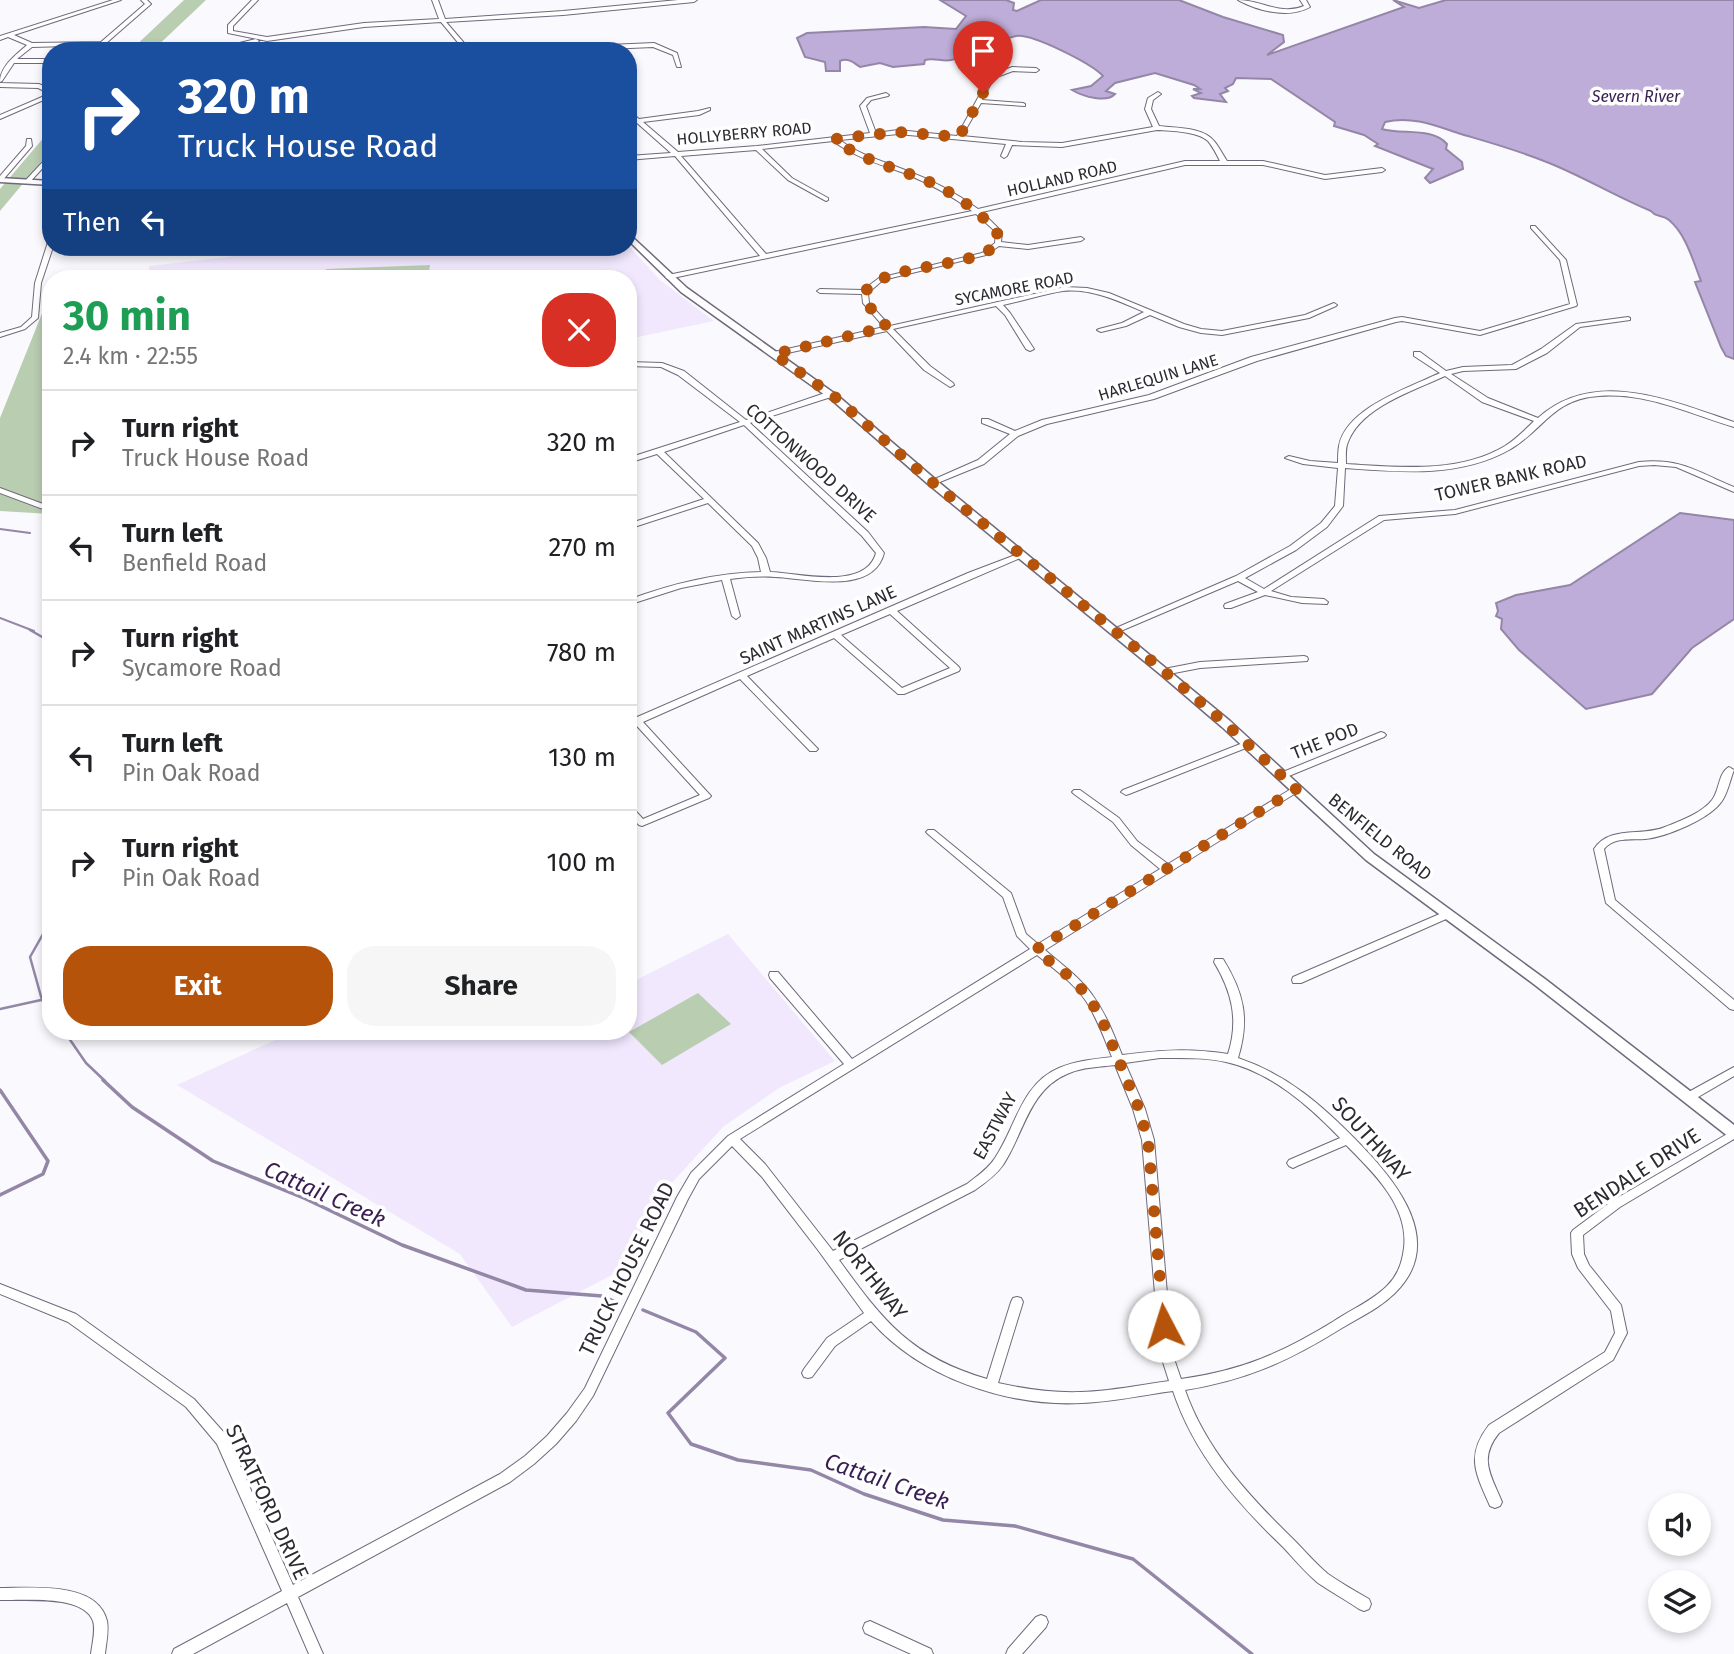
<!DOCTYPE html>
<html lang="en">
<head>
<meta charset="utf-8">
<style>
  :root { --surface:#fff; --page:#f6f6f6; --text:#202124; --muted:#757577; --line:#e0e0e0; --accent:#b45309 }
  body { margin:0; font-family:"Fira Sans",sans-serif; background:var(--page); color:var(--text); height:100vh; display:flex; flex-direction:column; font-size:26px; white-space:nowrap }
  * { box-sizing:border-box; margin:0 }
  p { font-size:23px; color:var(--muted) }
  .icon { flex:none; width:38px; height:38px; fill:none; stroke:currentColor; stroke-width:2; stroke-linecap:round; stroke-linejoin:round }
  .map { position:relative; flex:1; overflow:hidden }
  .drawer { position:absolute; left:42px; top:270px; width:595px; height:770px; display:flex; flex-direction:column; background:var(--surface); border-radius:28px; box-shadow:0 4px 10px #0003 }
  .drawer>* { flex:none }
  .guide { position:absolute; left:42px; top:42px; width:595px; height:214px; border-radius:28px; box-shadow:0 4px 10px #0003; background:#1a4fa0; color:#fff; overflow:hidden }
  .buttons { position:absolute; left:1648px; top:1493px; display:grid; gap:14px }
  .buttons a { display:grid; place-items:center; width:63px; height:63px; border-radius:50%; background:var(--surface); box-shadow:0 4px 10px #0003; font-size:35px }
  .pin { position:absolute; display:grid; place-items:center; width:60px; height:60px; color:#fff; margin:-72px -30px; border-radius:50% 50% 50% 0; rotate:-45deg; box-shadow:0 0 7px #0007 }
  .pin .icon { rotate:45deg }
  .me { position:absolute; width:77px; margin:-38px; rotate:355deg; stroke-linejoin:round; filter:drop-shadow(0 0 5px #0008) }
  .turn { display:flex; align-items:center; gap:24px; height:147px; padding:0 21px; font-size:32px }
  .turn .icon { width:91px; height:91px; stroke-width:2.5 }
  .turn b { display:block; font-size:49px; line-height:60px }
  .then { display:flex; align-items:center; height:66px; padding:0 21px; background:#0003; gap:14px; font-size:26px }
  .round { display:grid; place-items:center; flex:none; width:74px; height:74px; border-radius:28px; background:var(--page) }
  .head { display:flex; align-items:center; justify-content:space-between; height:119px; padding:0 21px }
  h1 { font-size:42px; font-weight:700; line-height:52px; color:#1e9e55 }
  .button { display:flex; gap:14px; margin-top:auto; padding:14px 21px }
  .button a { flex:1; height:80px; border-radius:28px; background:var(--accent); color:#fff; font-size:28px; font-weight:700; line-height:80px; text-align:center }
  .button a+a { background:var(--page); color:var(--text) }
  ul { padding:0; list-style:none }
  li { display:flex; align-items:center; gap:21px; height:105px; padding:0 21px; border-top:2px solid var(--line) }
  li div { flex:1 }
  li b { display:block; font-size:26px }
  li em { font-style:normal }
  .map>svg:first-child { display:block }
  .built { fill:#f1e8fe }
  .green { fill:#b9cdb1 }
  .water { fill:#bfadd9; stroke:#9486a7; stroke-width:2 }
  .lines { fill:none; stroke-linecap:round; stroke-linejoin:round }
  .stream-far2 { stroke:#9486a7; stroke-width:2 }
  .stream-far1 { stroke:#9486a7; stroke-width:2.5 }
  .stream { stroke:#9486a7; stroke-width:3.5 }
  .minor-casing { stroke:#70697b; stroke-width:2 }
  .major-casing { stroke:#70697b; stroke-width:3 }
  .minor { fill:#fff; fill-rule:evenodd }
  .major { fill:#fff; fill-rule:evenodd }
  .route { stroke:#b45309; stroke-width:12; stroke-dasharray:0 21.6 }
  .labels { text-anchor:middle; stroke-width:7; stroke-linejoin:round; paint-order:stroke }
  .far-water-label { font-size:16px; font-style:italic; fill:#381e53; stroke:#fff }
  .far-street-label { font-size:16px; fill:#2e2a32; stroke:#fff }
  .street-label { font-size:18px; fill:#2e2a32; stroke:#fff }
  .near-street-label { font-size:21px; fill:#2e2a32; stroke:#fff }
  .near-water-label { font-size:23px; font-style:italic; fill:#381e53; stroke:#fff }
</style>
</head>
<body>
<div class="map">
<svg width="1734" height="1654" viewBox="0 0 1734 1654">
  <rect width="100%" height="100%" fill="#faf9fd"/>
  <path class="built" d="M628,245L660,280L714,321L628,339V278H149V266L262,253V247Z
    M728,934L835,1061L779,1088L723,1127L659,1197L630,1257L610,1276L512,1327L460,1254L177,1085L295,1031H628V984Z"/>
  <path class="green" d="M184,0H206L152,51H130Z
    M51,129V150L0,211V189Z
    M430,265L428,278H324L326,269Z
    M47,301L51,302V514L0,511V418Z
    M698,993L731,1024L662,1065L629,1032Z"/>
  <path class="water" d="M940,0H1006L1014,3L1013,10L1017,11L1041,0H1179L1223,17L1283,35L1284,42L1267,55L1404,7L1393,0L1419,8L1446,0H1734V359L1726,356L1721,347L1695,282L1701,281C1693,261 1686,234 1669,220C1662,214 1656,218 1651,211C1614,196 1581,175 1544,161C1517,150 1488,142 1461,134C1439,127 1413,115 1385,122L1382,129C1402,135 1432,127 1447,144L1446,149L1462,162L1463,169L1430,183L1425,178L1433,169L1375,146L1378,144L1364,135L1334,126L1335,122L1271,79L1236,78L1233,84L1225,88L1228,91L1220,94L1226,102L1194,98L1192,96L1201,93L1193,89H1200L1194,85L1155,73L1115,83L1106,91L1115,94C1107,103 1084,97 1072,90L1091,86L1103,76C1092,64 1032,33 1016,36C993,41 974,56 951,60C942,62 934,57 925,60L924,64L893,67L880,63L860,67C854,63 848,57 840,61V71H826L825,62L805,57L797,38L807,33L924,27L956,29L966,16Z
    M1680,513L1734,520V619L1692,648L1652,694L1586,709L1519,650L1501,629L1502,619L1496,616L1498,611L1496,603L1516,595L1570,585Z"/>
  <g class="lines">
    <path class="stream-far2" d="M0,529L30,533
      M0,618L34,631"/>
    <path class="stream-far1" d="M30,630L51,642
      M51,920L30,957L42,1000L51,1011
      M0,1009L41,1000
      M64,1031L86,1063L105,1081"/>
    <path class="stream" d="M103,1080L132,1107L213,1161L306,1199L402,1245L526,1290L602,1296L618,1303
      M0,1090L48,1161L43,1174L0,1195
      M643,1310L696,1332L725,1358L668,1413L691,1444L738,1460L811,1470L864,1494L943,1520L1015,1526L1133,1559L1252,1654"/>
    <defs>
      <path id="minor" d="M113,0H121L14,35L32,43L101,42L145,4L141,0H147L151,4L104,45L32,47L17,59H51V63H14L2,81L0,82C0,66 16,55 27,45L8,37L0,40V36Z
        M252,0H258L233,26V31L267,37L364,23L439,19L432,0H438L445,19L563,11L678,0H697L694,2L563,15L446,22L471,51H465L441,22L364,27L267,41L228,33V25Z
        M1238,0C1261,0 1281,16 1304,6L1300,0H1306L1310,7C1289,19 1258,11 1238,0Z
        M256,39L259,41L258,42L230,48L227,46Z
        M654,43L677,53L681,67H677L673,55L653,47L561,51H514L517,49Z
        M1012,67L1036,68L1039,70L1036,72L1013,71L994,78L982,100L1023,103L1025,104V106L981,103L962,136L1022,142L1062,143L1153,127L1145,109L1148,98L1158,92L1161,94L1153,100L1151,109L1159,126C1176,128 1203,127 1214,141C1219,147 1223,155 1227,161H1263L1325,175L1382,168L1385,170L1382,172L1325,179L1263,165H1185L982,212L1002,232L1001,242L1028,245L1081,237L1084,239L1081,241L1028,249L999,246L986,255L883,280L868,293L869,303L890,326L1065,287L1087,288L1109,293L1184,324L1201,329L1222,331L1305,315L1334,303L1337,305L1336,306L1309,318L1222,335L1201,333L1179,327L1150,315L1126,326L1101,332L1097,330L1099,329L1122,323L1144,312C1119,301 1091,288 1063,291C1043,294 1023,301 1003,305L1010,313L1034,349L1030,351L1026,349L1005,315L996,306L893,329L930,366L953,383L954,385L950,387L924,370L887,331L774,356L770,354L774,352L884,327L863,303L862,294L820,293L817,291L820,289L863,290L879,278L982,253L995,243L996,232L976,214L668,279L665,277L668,275L760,256L675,156L628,160V156L671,153L628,115V110L639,119L698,111L710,108V110L699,115L643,122L678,152L757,146L870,133L860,106L867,98L886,93L889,95L888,96L871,100L866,106L876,133L898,130L957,136L990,76ZM1157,130C1171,131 1197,131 1208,141C1213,147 1217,155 1220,161H1185L978,209C956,193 932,180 905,170C883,161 859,155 840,140L898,134L1006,144L1001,156L1004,158L1007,156L1012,145L1062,147ZM833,141C854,157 879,164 904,173C928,183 951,195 972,211L766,254L681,156L756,150L788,180L826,201L828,200V198L792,178L762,149Z
        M0,83L39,84L51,89V94L46,99L0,119V115L42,97L46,92L38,88L0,87Z
        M27,139H31L32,146L2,181L0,182V176L26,146Z
        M51,153V159L29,183H25V181Z
        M1531,226H1535L1566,260L1577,305L1576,306L1480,335L1402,321L1396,322L1257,361L1154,399L1047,424L1018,436L984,464L935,484H929L928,482L978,460L1010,434L982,423V419H988L1015,431L1042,420L1149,395L1251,357L1395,318L1402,317L1480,331L1570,304L1560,260L1531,228Z
        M51,240V247H53L41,283L38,318L25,329L0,337V333L21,327L32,317L35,283L48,242Z
        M1628,317L1630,318V320L1580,327L1547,353L1516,369L1463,371L1451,374L1488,398L1538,418C1595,367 1671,401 1734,422V427C1690,414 1646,392 1599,396C1552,399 1544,430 1509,450C1459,478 1399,472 1345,468L1343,506L1327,527L1296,550L1245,578L1264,589L1379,516L1455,510L1639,462C1682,458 1697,472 1734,487V492L1676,467L1654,465L1639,466L1455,514L1384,520L1271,591L1291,597L1324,599L1328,602L1327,604L1302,603L1265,595L1231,608H1225L1224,606L1225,604L1258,592L1238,581L1116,633L1113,634L1109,631L1236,576L1290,546L1321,523L1335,506L1338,468L1303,464L1285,458L1289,456L1310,461L1338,463C1338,458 1338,452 1339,446C1346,408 1408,388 1440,373L1414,356V352H1420L1446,371L1463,367L1512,365L1541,349L1576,324ZM1445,376L1482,402L1534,421C1525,430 1516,439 1505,446C1458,474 1398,467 1346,464C1346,457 1345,448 1348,442C1361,407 1413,391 1445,376Z
        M628,362L662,363L684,371L746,420L828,392H834V396L750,423L868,532L884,553C873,596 806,578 775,577C760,576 745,577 730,579L740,616L736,619L732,616L722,580L681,588L628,605V600C671,584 715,573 761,572L758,558L752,546L708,503L628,529V524L704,499L657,454L628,463V458L740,422L678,375L661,367L628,366ZM744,425L862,536L876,553C866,591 798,573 770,572L766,558L758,543L664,452Z
        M0,488L51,507V512L0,493Z
        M1018,554H1024L1025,556L897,611L959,667L960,669L959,671L904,694H898L834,638L747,676L816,747L818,749L816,751H810L740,679L643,722L711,796L709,798L642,826L639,825L628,814V805L631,806L643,819L700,795L636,725L628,728V721L968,573ZM890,614L950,668L902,688L841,635Z
        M1304,656L1307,657L1308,659L1307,661L1200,668L1164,675L1160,672L1164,669L1200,662Z
        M1381,732L1384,733L1386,735L1384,737L1284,778L1281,779L1276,776L1278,774Z
        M1248,741L1253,744L1251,746L1129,794L1126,795L1121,792L1123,790Z
        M1729,767L1734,770C1730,780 1728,792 1722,801C1710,819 1666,837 1645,839C1630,840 1614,837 1604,849L1615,900L1734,1000V1010L1730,1009L1606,903L1594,849C1610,825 1641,837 1665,827C1680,821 1702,813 1712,800C1720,790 1718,773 1729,767Z
        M1296,786L1299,787L1301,789L1299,791L1045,950C1061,964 1081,978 1093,996C1106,1014 1114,1035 1122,1055C1162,1050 1188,1048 1228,1054C1239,1020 1232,992 1214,962L1215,959H1223C1244,993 1250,1019 1238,1058C1288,1075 1322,1105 1358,1142C1396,1181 1447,1242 1395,1293C1380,1308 1360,1317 1342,1328C1289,1361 1247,1380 1185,1390C1206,1450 1249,1496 1294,1540C1305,1551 1316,1564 1328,1574C1341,1583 1355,1591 1369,1599L1371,1604L1369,1609L1364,1611L1359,1609C1346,1600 1331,1592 1318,1583C1306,1573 1295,1560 1284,1548C1237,1503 1194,1454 1173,1391C1143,1395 1112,1402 1082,1403C1008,1407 921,1378 871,1321L835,1346L812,1377L808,1378L804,1377L802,1373L804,1369L827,1338L864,1313L818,1250L762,1177L732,1146L699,1179L688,1199L593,1396L576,1421L556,1444L534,1464L510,1482L298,1597L323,1654H309L287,1603L193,1654H172L174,1649L282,1591L217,1444L186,1407L68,1322L0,1294V1284L76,1314L194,1399L227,1436L293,1585L500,1474L525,1456L547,1436L567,1413L585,1388L677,1197L691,1173L728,1136L844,1064L770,978L769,975L770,972H778L852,1059L1030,949L1017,936L1003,897L928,834L926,832L928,830H934L1011,893L1026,934L1038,944L1160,869L1131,845L1113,822L1074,794L1072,792L1074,790H1080L1119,818L1137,841L1168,864ZM1037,955C1054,969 1074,983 1086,1001C1097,1018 1104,1038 1112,1057C1094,1059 1075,1061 1059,1068C1021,1084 1016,1127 995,1158C988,1169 977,1176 967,1184L833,1251L765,1164L740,1139ZM1160,1058C1182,1058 1204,1057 1226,1062C1271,1072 1309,1106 1340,1138L1289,1160L1287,1163L1289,1166L1293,1168L1297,1166L1346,1145C1373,1172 1409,1206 1404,1248C1402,1263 1398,1275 1387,1286C1372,1301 1352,1309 1334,1321C1282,1353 1243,1370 1181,1379L1172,1353L1154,1140L1145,1109L1125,1063ZM1115,1065L1133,1109L1142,1140L1160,1353L1169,1381C1140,1385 1111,1391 1081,1392C1053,1393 1025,1389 998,1383L1023,1302L1021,1298L1017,1297L1013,1298L1011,1302L987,1379C911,1357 883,1321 839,1260L975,1190C985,1183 996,1175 1003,1165C1024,1133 1029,1090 1067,1074C1082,1067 1099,1067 1115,1065Z
        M1449,910L1454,914L1453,916L1301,983H1293L1292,980L1293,977Z
        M1734,1067V1076L1693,1100L1689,1101L1685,1100L1683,1097L1685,1094Z
        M1734,1130V1139L1620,1207L1583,1235L1584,1254L1589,1265L1621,1305L1627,1333L1613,1360L1499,1433C1478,1459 1491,1475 1502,1502L1500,1506L1495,1508L1490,1506C1476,1474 1465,1456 1489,1425L1605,1352L1615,1333L1611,1311L1578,1268L1572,1254L1571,1233L1573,1230L1612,1201Z
        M0,1588C31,1588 98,1581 107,1621C109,1632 106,1643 105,1654H91C92,1644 96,1631 93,1621C83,1594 23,1601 0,1600Z
        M1041,1615L1046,1617L1048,1622L1046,1627L1022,1654H1006L1008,1649L1036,1617Z
        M870,1621L931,1649L933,1654H911L865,1633L863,1628L865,1623Z"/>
      <path id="major" d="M0,178L51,181V185L0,182Z
        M628,233L687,288L838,396L936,480L1168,670L1230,721L1374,854L1545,979L1734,1125V1139L1729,1137L1535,985L1366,860L1222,727L1160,674L928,484L832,400L681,292L628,240Z"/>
    </defs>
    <use href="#minor" class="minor-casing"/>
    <use href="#major" class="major-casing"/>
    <use href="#minor" class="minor"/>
    <use href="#major" class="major"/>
  </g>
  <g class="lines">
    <path class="route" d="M983,93L959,137L898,132L834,139C859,159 893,167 922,179C951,190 975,209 997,231L998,244C967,271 885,262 865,292L866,303L887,327L774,354L836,398L932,482L1164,671L1226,724L1296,789L1035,950L1070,977L1088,996L1102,1020L1139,1109L1148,1140L1164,1326"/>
  </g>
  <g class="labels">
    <g class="far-water-label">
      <text x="1636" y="102">Severn River</text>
    </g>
    <g class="far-street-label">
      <text transform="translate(744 133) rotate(-5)" y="6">HOLLYBERRY ROAD</text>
      <text transform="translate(1062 178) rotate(-13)" y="6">HOLLAND ROAD</text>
      <text transform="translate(1014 288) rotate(-11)" y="6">SYCAMORE ROAD</text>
      <text transform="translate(1158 377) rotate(-17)" y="6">HARLEQUIN LANE</text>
    </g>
    <g class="street-label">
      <text transform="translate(811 463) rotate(42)" y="6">COTTONWOOD DRIVE</text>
      <text transform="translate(1511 478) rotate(-13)" y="6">TOWER BANK ROAD</text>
      <text transform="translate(818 625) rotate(-24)" y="6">SAINT MARTINS LANE</text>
      <text transform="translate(1325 741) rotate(-22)" y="6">THE POD</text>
      <text transform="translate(1380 837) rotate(39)" y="6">BENFIELD ROAD</text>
      <text transform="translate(995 1126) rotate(-62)" y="6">EASTWAY</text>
    </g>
    <g class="near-street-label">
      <text transform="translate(1371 1139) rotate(48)" y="7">SOUTHWAY</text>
      <text transform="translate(1637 1173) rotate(-33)" y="7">BENDALE DRIVE</text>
      <text transform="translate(627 1269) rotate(-64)" y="7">TRUCK HOUSE ROAD</text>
      <text transform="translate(870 1275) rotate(52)" y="7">NORTHWAY</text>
      <text transform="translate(267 1502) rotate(65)" y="7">STRATFORD DRIVE</text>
    </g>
    <g class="near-water-label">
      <text transform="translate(325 1194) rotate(24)" y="8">Cattail Creek</text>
      <text transform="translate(887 1481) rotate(19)" y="8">Cattail Creek</text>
    </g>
  </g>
</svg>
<div class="buttons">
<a><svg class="icon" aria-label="sound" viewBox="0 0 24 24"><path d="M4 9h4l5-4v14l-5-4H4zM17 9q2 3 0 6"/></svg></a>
<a><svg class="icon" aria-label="layers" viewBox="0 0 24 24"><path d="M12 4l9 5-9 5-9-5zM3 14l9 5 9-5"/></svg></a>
</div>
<div class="pin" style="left:983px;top:93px;background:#d93025"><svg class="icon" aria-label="arrive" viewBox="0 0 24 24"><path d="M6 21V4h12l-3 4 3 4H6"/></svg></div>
<svg class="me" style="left:1164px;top:1326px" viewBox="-20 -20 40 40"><circle r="19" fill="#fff"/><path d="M0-13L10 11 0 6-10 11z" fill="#b45309"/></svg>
<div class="guide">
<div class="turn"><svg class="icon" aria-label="right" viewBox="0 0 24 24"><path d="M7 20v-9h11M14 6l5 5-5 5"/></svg><div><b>320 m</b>Truck House Road</div></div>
<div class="then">Then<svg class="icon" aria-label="left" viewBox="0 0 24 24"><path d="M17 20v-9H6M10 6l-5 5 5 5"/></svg></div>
</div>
<section class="drawer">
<div class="head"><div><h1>30 min</h1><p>2.4 km · 22:55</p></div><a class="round" style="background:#d93025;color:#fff"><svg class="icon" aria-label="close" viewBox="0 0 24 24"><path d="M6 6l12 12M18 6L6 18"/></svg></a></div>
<ul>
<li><svg class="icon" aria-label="right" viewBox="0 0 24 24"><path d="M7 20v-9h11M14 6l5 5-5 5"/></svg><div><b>Turn right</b><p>Truck House Road</p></div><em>320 m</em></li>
<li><svg class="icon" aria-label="left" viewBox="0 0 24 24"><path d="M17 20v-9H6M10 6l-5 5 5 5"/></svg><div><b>Turn left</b><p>Benfield Road</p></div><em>270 m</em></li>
<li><svg class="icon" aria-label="right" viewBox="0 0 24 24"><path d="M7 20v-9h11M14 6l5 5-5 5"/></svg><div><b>Turn right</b><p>Sycamore Road</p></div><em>780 m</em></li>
<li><svg class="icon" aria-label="left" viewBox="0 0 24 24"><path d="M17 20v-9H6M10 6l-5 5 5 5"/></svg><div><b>Turn left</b><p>Pin Oak Road</p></div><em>130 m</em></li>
<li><svg class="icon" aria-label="right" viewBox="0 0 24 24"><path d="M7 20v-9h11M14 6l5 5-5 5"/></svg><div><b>Turn right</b><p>Pin Oak Road</p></div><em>100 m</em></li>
</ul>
<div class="button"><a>Exit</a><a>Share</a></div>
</section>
</div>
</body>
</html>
